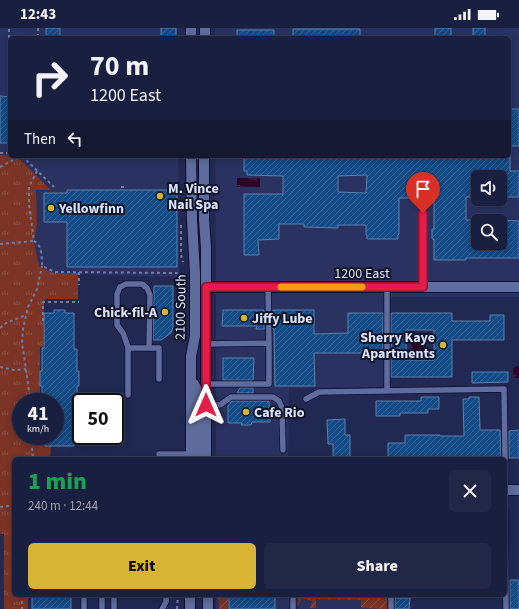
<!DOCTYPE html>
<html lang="en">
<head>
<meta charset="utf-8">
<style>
  :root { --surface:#191f3e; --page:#222745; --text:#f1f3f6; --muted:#9fa2b0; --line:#373d58; --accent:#d7b434 }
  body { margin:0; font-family:"Source Sans 3",sans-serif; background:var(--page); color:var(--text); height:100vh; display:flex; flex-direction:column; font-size:15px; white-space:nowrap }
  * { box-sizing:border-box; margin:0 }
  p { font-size:13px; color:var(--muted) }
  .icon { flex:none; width:22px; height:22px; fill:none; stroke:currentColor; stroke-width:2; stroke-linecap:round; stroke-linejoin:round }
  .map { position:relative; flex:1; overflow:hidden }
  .panel { position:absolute; left:12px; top:429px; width:495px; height:140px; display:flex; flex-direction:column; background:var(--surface); border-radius:6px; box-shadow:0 2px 10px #0003,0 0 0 1px var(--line) }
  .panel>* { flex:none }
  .hud { position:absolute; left:8px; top:8px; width:503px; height:122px; border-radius:6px; box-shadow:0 2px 10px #0003,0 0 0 1px var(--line); background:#191f3e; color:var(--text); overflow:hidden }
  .buttons { position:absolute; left:471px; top:142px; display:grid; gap:8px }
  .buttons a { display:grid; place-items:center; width:36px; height:36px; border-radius:6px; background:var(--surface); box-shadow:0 2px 10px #0003,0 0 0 1px var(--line); font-size:20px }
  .speed { position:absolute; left:12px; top:365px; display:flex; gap:8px; font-size:20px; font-weight:700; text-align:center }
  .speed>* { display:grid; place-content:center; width:52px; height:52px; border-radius:50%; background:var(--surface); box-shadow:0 2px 10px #0003,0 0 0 1px var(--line); line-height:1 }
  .speed small { font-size:10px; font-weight:400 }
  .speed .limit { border:2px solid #111; border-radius:6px; background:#fff; color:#111 }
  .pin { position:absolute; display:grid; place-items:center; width:34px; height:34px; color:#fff; margin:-41px -17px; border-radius:50% 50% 50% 0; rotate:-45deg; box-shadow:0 0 4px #0007 }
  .pin .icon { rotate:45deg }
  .me { position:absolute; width:44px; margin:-22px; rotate:0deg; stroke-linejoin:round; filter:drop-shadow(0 0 3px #0008) }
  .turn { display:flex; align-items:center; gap:14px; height:84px; padding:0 16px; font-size:18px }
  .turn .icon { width:52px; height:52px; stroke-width:2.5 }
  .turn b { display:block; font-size:28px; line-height:34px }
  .then { display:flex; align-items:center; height:38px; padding:0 16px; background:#0003; gap:8px; font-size:15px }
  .round { display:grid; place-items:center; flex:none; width:42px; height:42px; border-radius:6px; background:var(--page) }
  .summary { display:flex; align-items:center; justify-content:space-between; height:68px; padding:0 16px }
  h1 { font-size:24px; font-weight:800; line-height:30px; color:#1e9e55 }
  .primary-button { display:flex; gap:8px; margin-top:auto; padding:8px 16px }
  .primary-button a { flex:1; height:46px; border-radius:6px; background:var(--accent); color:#111; font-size:16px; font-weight:800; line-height:46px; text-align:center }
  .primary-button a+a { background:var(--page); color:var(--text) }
  .status { display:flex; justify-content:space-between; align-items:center; height:28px; padding:0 20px; background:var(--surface); direction:ltr }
  .status svg { height:11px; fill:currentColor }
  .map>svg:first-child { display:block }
  .built { fill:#2a3261; fill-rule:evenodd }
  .park { fill:url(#park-tufts) }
  .garden { fill:url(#garden-furrows) }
  .water { fill:url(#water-ripples) }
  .building { fill:url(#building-hatch); stroke:#5d80aa; fill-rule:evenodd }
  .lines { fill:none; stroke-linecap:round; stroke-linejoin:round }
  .lane-casing { stroke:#0c0f37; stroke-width:7 }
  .street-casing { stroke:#0c0f37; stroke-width:12 }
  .secondary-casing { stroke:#0c0f37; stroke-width:12 }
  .path { stroke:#747ca0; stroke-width:2; stroke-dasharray:3 3; stroke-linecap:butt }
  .lane { stroke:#606c9b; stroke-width:5.5 }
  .street { stroke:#606c9b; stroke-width:10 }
  .secondary { stroke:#606c9b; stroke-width:10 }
  .route-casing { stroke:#92132f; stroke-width:10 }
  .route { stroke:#e11d48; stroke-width:7 }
  .slow { stroke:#f59e0b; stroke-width:7 }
  .poi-dot { fill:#d7b434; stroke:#101426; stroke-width:1.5 }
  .labels { text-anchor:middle; stroke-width:4; stroke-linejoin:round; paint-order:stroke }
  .poi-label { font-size:14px; font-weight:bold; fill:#dbe3fe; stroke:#101426; text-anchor:start }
  .street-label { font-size:14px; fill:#dbe3fe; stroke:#101426 }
</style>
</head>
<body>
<div class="status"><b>12:43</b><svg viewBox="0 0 49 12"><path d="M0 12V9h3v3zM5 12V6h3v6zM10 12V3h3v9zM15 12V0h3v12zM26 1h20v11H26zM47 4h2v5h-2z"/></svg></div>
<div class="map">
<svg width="519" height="581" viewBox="0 0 519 581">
  <defs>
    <pattern id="park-tufts" width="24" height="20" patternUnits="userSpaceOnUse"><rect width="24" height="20" fill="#7b3426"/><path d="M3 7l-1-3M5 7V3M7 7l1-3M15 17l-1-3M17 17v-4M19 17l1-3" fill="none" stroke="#8d5147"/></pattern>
    <pattern id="garden-furrows" width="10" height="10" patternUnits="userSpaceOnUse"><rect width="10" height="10" fill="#7b3426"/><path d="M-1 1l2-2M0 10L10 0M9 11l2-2" fill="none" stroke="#8d5147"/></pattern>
    <pattern id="water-ripples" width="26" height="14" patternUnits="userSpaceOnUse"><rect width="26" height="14" fill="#2e0129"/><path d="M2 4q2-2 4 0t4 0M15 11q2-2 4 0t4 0" fill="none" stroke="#4c2649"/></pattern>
    <pattern id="building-hatch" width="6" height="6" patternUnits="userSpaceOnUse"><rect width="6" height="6" fill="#124b86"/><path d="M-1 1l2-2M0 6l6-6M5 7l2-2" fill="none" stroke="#346598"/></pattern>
  </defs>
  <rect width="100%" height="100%" fill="#212953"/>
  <path class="built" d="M0,0H177V10H10V127H0Z
    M215,0H519V269H384L383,359L289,360L288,431H216V246L215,128H509V10H215ZM478,149H500V171H478ZM478,193H500V215H478Z
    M16,128H178L179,249L54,245L39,238L34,213L37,197L36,162L51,161L23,134Z
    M216,567H391V581H216Z"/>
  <path class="park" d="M0,127L16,128L23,134L51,162H36L37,197L34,213L39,238L54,245H78V271H46L44,273L43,319H40V374H21V408H44L45,418H51L50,431H14V567H28V581H4V506H0Z"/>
  <path class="garden" d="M218,567H237H228V580L227,581H219Z
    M299,567H386L387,569V581L362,580L361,579V572L316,571V580H310L312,573L302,570L299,577H298Z"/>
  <path class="water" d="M237,150H260V159H237Z
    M418,305L422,315L426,316V321L418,327L412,322V308Z
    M517,338H519V350H515C514,345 510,341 517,338Z"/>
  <path class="building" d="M46,0H60V10H46Z
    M161,0H176V10H161Z
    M435,0H451V10H435Z
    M473,0H485V10H473Z
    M293,1H360V10H293Z
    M237,2H274V10H237Z
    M0,68L10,69V115H0Z
    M509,81H519V118H509Z
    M244,128H510V143H519V169H500V149H478V169H466V192H478V215H500V192L519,193V230H466V232H434V211H432V201H434V170H427L426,168L423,166L421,167L419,170H399V206L398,207V211H367V207H366V197H338V200L304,199V196H279V211L258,212L259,227H244V166H283V148L247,147V143H244ZM367,147L366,165L338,164V148Z
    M67,162H177V239H67V194H44V165H67Z
    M154,258H173V299L171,305L161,312H153Z
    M54,282H65V285H74V321H77V343H79V358H77V380H74V418H45V408H55V374H42V358H40V343H42V320H44V285H54Z
    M223,282H264V301H256L257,298H222Z
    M273,282H314V306L348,305V285H383V325H314L315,358H275L274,301H273Z
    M391,285H452V293H490V287H504V312H452V349H391ZM406,302H434V332H406Z
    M223,330H254L253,352H223Z
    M472,344H508V354L472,355Z
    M240,360H253V365H237Z
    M421,369H439V381H428V385H400V388H376V373H421Z
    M469,369H479L480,402H500L501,430L388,431V415H405V407H440V408H464L463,371H469Z
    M232,373H269L270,394H252L251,397H241L242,395H228V378Z
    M345,391V407H350V431H333V416H328L327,392Z
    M519,402V430H509V403Z
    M510,552H519V581H510Z
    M32,567H71V581H32Z
    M229,568H275V581H229Z
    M395,570H410L409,581H395Z"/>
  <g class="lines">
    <defs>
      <path id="lane" d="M387,259V363
        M423,259V170
        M206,316L269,315L268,259
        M128,320H159V351
        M206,356H269V315
        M128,367V319L123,305L117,297V266L120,259L126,256H142L147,260L150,267L149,320
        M306,371L319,364L504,361L505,431
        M206,377H220L231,369H273L279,373L282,380L283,422
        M159,426H191
        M505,481L506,581
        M102,567V581
        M114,567V581
        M293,567V581
        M391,567V581
        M84,581V567
        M162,581L166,574V567"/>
      <path id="street" d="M206,259H519
        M505,462H519"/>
      <path id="secondary" d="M191,0V10
        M205,0V10
        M204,128V192L206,220V431
        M194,356L197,362L199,379V431
        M191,431V328L195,308V246L192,192L191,128
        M208,567V581
        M190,581V567"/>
    </defs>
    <use href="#lane" class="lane-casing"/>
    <use href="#street" class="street-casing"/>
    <use href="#secondary" class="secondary-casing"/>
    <path class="path" d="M38,0V10
      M9,64V0
      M0,125H10
      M22,128L54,159
      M0,139L21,128
      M37,143L29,159V177L34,213C42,217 42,229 42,238L55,244L176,245L179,246
      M121,159H125
      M181,197V227L183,234
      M0,216L34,213
      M79,244V257
      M43,293V274H79
      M0,300L6,295L26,287
      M0,339L14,342L26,341
      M30,374V370L22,314L23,301L28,279L37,261L42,238
      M31,408L33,431
      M33,429H79
      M0,479L14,477
      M22,567V581
      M177,581L178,567"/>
    <use href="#lane" class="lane"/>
    <use href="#street" class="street"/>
    <use href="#secondary" class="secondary"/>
  </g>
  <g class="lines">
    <defs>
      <path id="route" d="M206,377V259H423V185"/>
    </defs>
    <use href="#route" class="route-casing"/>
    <use href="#route" class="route"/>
    <path class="slow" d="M281,259H362"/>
  </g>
  <g class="poi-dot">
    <circle cx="160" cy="168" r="4"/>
    <circle cx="51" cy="180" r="4"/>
    <circle cx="165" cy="284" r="4"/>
    <circle cx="244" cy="290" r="4"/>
    <circle cx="443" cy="317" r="4"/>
    <circle cx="246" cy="384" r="4"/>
  </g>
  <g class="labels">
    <g class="poi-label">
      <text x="168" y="165">M. Vince<tspan x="168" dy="16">Nail Spa</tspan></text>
      <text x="59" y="185">Yellowfinn</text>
      <text x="157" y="289" text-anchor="end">Chick-fil-A</text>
      <text x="252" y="295">Jiffy Lube</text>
      <text x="435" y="314" text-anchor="end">Sherry Kaye<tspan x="435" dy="16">Apartments</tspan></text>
      <text x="254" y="389">Cafe Rio</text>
    </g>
    <g class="street-label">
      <text x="362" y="250">1200 East</text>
      <text transform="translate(180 279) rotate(-89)" y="5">2100 South</text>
    </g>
  </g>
</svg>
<div class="buttons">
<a><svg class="icon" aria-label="sound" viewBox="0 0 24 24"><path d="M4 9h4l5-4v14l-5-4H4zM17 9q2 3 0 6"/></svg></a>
<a><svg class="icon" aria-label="search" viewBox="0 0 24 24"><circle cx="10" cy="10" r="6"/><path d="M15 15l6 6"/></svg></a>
</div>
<div class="speed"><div>41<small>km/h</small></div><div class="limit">50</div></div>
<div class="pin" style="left:423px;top:185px;background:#d93025"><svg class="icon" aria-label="arrive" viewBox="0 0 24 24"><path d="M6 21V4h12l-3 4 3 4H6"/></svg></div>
<svg class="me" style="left:206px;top:377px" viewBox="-20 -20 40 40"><path d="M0-17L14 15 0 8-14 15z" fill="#e11d48" stroke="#fff" stroke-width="4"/></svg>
<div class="hud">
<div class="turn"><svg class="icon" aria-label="right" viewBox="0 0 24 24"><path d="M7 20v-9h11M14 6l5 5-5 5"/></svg><div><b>70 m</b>1200 East</div></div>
<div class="then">Then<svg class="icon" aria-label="left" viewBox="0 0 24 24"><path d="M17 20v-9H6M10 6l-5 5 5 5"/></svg></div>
</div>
<section class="panel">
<div class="summary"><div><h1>1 min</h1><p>240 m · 12:44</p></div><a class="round"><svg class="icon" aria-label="close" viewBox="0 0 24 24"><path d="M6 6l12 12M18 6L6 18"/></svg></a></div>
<div class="primary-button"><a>Exit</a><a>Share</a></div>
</section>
</div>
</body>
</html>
